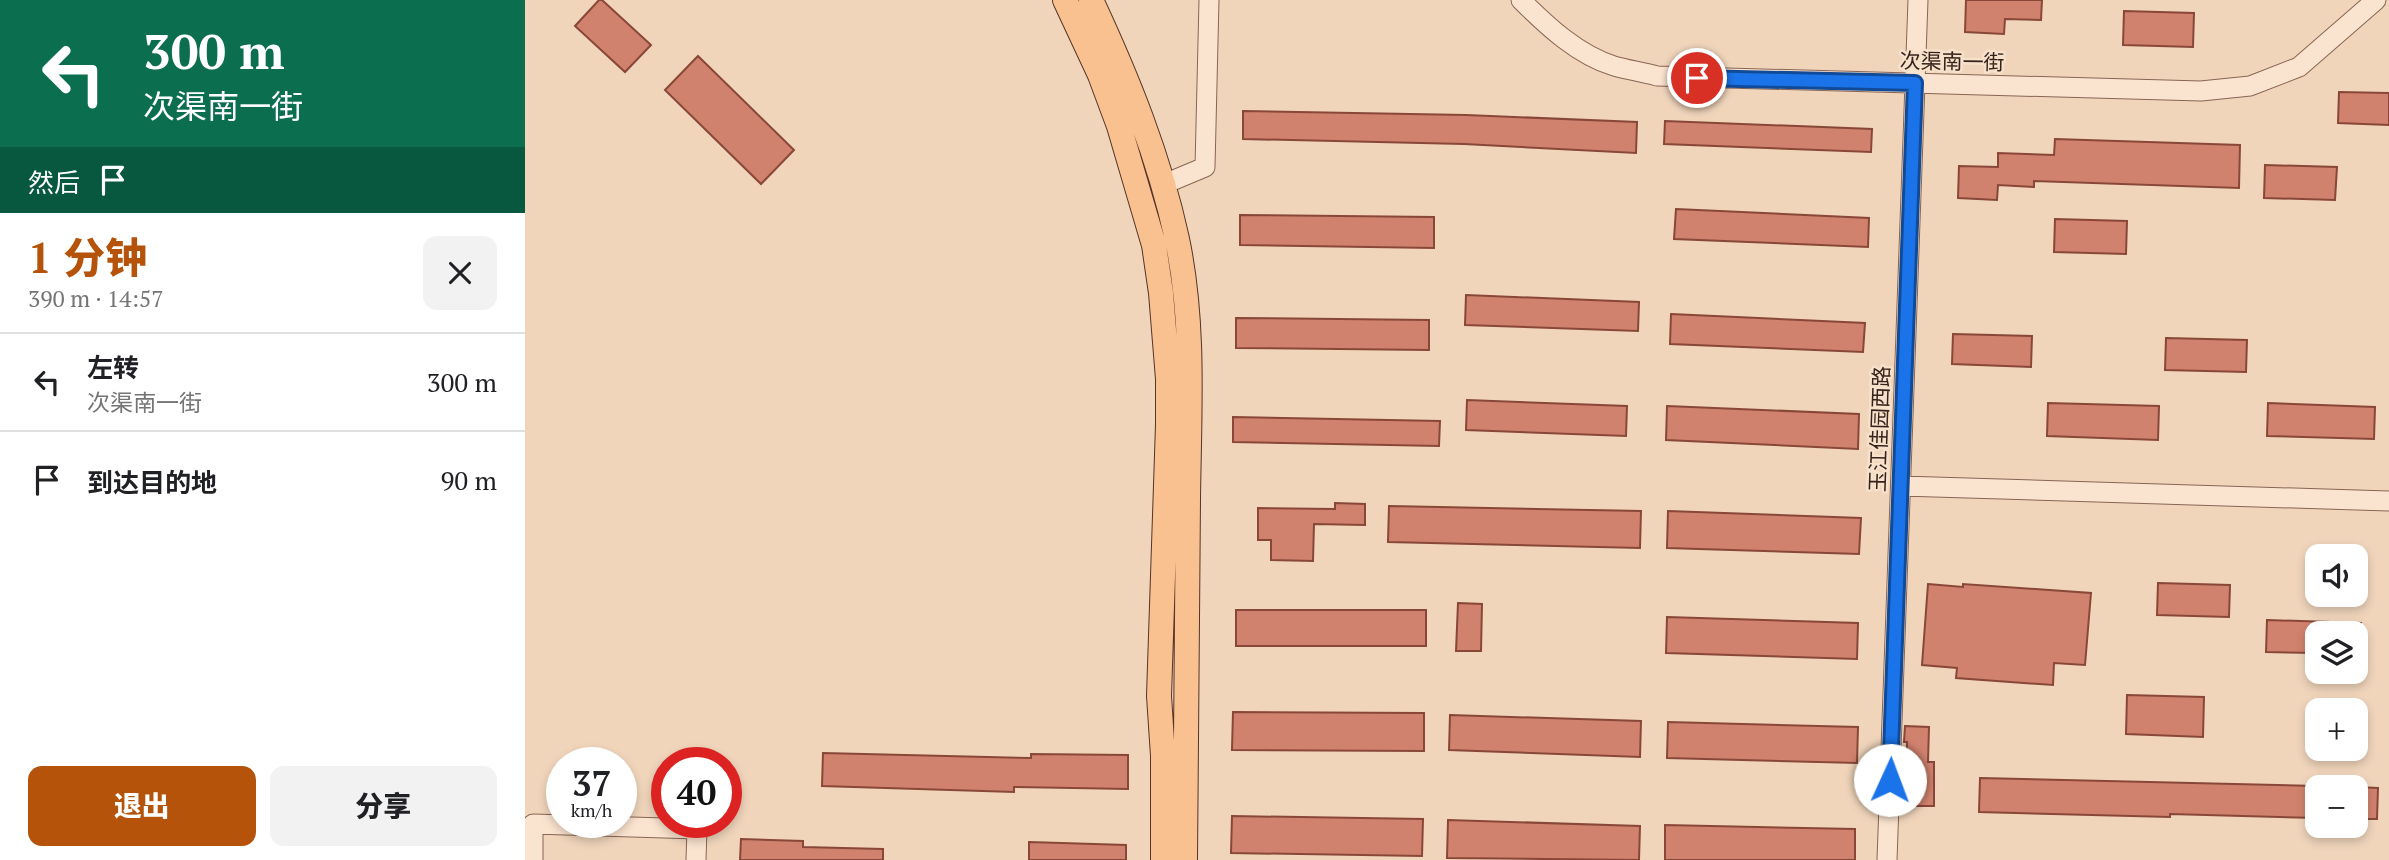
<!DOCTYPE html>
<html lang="zh">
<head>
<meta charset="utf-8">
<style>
  :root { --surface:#fff; --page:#f2f2f2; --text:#202124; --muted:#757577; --line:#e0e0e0; --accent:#b45309 }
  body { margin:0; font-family:"PT Serif","Noto Sans SC",serif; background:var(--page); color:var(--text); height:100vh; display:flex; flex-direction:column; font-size:26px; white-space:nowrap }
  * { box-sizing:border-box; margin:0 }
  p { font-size:23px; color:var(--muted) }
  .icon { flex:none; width:38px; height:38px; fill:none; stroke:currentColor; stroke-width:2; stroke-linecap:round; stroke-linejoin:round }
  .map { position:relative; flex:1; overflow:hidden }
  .side { display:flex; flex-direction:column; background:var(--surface); width:525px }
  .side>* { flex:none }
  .hud { background:#0b6e4f; color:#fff; overflow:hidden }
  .tools { position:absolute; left:1780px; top:544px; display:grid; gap:14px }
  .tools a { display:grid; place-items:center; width:63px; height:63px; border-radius:14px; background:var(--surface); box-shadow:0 4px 10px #0003; font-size:35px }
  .speed { position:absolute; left:21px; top:747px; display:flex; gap:14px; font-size:35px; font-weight:700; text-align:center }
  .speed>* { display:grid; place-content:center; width:91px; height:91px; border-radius:50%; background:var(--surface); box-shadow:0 4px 10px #0003; line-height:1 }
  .speed small { font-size:18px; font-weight:400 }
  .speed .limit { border:10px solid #d22; background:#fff; color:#111 }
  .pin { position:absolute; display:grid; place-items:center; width:60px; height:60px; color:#fff; margin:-30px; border:4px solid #fff; border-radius:50%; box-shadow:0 2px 7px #0007 }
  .me { position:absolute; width:77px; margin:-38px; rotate:2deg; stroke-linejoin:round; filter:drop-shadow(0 0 5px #0008) }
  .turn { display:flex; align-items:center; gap:24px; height:147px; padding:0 28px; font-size:32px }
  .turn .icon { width:91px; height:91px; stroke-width:2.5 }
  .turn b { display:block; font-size:49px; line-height:60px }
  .then { display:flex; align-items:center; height:66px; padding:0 28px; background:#0003; gap:14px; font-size:26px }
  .round { display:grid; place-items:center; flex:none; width:74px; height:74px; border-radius:14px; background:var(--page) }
  .head { display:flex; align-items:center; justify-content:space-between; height:119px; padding:0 28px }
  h1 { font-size:42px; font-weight:800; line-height:52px; color:var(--accent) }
  .primary-button { display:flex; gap:14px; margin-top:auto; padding:14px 28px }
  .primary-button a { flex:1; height:80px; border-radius:14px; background:var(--accent); color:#fff; font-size:28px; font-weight:800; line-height:80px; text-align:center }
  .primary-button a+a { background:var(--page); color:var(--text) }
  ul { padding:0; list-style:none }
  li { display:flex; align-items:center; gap:21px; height:98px; padding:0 28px; border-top:2px solid var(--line) }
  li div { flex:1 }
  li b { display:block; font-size:26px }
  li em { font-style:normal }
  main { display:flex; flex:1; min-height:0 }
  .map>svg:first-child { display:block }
  .building { fill:#d1826e; stroke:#894738; stroke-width:2 }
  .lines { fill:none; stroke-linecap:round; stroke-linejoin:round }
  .minor-casing { stroke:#886554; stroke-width:21 }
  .major-casing { stroke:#553429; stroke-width:26 }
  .minor { stroke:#fbe4cf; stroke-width:19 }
  .major { stroke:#f8c18f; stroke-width:24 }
  .route-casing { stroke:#114b97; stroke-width:18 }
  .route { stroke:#1a73e8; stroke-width:12 }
  .labels { text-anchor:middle; stroke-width:5; stroke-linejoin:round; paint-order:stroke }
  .street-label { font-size:21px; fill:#36221a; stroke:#f7e1cb }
</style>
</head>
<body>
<main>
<section class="side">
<div class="hud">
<div class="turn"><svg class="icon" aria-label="left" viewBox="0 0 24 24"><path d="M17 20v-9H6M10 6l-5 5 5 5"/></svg><div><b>300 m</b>次渠南一街</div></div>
<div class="then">然后<svg class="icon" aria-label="arrive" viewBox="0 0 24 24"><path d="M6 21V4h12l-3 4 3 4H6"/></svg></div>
</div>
<div class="head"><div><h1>1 分钟</h1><p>390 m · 14:57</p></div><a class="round"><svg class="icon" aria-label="close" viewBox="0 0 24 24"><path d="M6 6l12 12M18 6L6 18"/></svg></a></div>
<ul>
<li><svg class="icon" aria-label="left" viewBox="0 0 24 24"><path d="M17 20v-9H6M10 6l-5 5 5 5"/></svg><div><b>左转</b><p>次渠南一街</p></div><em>300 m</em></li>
<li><svg class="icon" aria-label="arrive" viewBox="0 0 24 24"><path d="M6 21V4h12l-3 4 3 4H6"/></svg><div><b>到达目的地</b></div><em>90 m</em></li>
</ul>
<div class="primary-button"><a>退出</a><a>分享</a></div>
</section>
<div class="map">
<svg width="1864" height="860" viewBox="0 0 1864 860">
  <rect width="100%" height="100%" fill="#f0d5bb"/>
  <path class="building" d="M74,0H77L126,45L100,72L50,26Z
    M1441,0H1517L1516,20L1480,19L1479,34L1440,32Z
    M1599,11L1669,13L1668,47L1598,45Z
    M173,56L269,150L236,184L140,90Z
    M1814,92L1864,93V125L1813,123Z
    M718,111L941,115L1112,122L1111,153L939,144L718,139Z
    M1140,121L1347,129L1346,152L1139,144Z
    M1530,139L1715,145L1714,188L1509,181V187L1473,185L1472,200L1433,198L1434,166L1473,167V153L1529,155Z
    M1740,165L1812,167L1810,200L1739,198Z
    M1151,209L1344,218L1343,247L1149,239Z
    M715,215L909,217V248L715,245Z
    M1530,219L1602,221L1601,254L1529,252Z
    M941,295L1114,302L1113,331L940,325Z
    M1146,314L1340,323L1338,352L1145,344Z
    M711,318L904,320V350L711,348Z
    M1428,334L1507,336L1506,367L1427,364Z
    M1641,338L1722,340L1721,372L1640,370Z
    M942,400L1102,406L1101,436L941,430Z
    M1523,403L1634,406L1633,440L1522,436Z
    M1743,403L1850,407L1849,439L1742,436Z
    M1142,406L1334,414L1333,449L1141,440Z
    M708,417L915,421L914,446L708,442Z
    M810,503L840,504V525L789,524L788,561L746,560V540H733V508L810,509Z
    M864,506L1116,511L1115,548L863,542Z
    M1143,511L1336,518L1334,554L1142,548Z
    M1633,583L1705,585L1704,617L1632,615Z
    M1403,584L1438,587V584L1566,593L1560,665L1529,663L1528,685L1431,678L1432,668L1397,665Z
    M933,603L957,604L956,651H931Z
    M711,610H901V646H711Z
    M1142,617L1333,623L1332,659L1141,653Z
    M1742,620L1836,623L1835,634H1792V653L1741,652Z
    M1602,695L1679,697L1678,737L1601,734Z
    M708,712L899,713V751L707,750Z
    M925,715L1116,721L1115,757L924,750Z
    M1143,722L1333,727L1332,763L1142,758Z
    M1380,726L1404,727L1403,762H1409V806H1380L1382,742H1379Z
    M298,753L506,758V754L603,755V789L489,787V792L297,786Z
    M1455,778L1792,786V818L1645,814V817L1454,812Z
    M1830,787L1853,788L1852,819H1830Z
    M707,816L898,819L897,856L706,853Z
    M923,820L1115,826L1114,860L922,858Z
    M1140,825L1330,829V860H1140Z
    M216,839L278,841V847L358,849V860H215Z
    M504,842L601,845V860H504Z"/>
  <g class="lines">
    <defs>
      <path id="minor" d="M996,0C1022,26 1053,55 1089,66C1103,70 1118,72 1132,76L1676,91L1725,86L1774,67L1851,0
        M637,185L680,167L684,0
        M1376,486L1864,501
        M8,860V824L172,829L171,860
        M1362,860L1393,0"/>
      <path id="major" d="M540,0L575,75L594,126L629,245L636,293L643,379V425L634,696L638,756V860
        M566,0C602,77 634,156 652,239C670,324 664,413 663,499C662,619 661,740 660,860"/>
    </defs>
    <use href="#minor" class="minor-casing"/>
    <use href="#major" class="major-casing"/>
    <use href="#minor" class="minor"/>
    <use href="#major" class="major"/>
  </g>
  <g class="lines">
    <defs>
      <path id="route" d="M1172,78L1390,83L1365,780"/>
    </defs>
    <use href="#route" class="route-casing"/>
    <use href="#route" class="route"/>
  </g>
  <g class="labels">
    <g class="street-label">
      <text transform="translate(1427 62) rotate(1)" y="7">次渠南一街</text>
      <text transform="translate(1355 429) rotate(-88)" y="7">玉江佳园西路</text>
    </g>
  </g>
</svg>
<div class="tools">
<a><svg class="icon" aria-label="sound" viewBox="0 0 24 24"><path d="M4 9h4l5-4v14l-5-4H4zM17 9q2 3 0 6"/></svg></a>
<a><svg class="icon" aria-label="layers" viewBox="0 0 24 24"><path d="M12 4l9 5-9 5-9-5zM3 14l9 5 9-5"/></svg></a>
<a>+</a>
<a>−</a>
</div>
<div class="speed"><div>37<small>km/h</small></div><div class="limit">40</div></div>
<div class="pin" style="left:1172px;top:78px;background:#d93025"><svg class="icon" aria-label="arrive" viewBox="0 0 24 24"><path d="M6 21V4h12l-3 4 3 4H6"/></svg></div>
<svg class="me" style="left:1365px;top:780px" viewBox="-20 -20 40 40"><circle r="19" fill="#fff"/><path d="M0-13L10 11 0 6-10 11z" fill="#1a73e8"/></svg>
</div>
</main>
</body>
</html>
